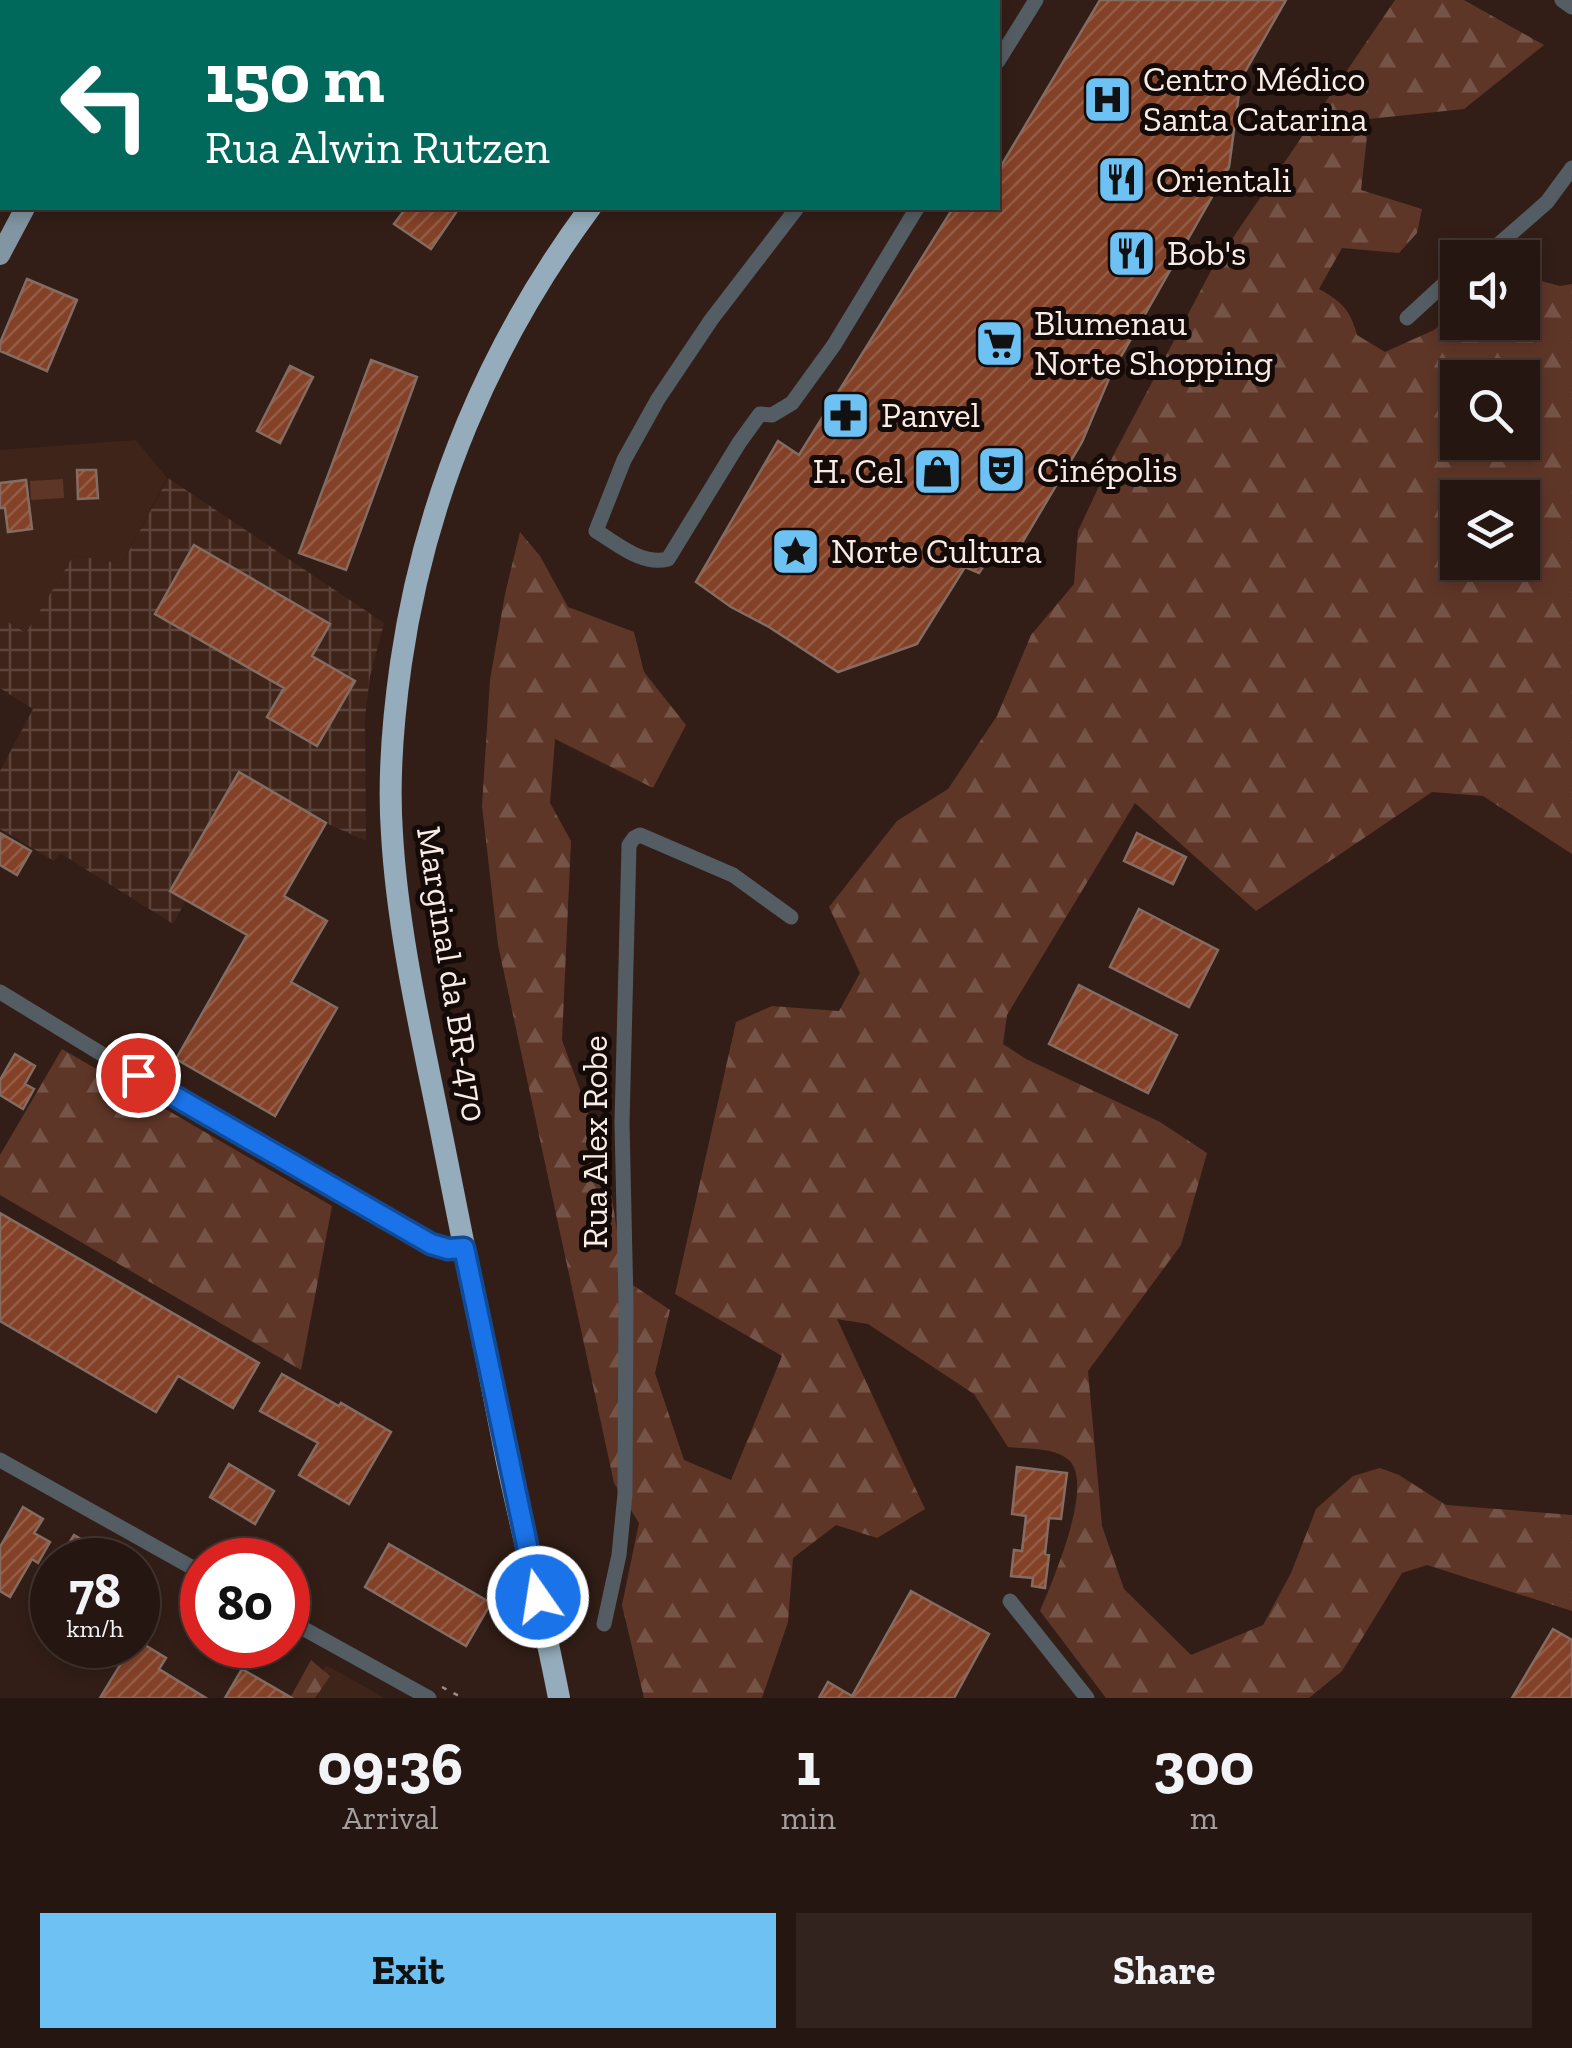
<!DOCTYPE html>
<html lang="en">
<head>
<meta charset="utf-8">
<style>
  :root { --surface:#261611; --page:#32231f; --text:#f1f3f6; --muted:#a49f9f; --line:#423531; --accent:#6dc2f3 }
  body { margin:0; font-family:"Zilla Slab",serif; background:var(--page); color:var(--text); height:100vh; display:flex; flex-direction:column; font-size:38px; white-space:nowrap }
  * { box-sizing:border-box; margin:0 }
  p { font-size:32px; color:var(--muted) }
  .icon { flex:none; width:55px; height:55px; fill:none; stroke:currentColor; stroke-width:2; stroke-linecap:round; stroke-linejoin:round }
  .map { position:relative; height:1698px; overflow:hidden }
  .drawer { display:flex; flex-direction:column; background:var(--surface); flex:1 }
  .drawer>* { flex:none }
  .hud { position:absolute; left:0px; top:0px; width:1000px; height:210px; box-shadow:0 5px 15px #0003,0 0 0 2px var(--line); background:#00695c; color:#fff; overflow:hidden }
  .tools { position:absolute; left:1440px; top:240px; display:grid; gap:20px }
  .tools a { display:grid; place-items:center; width:100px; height:100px; border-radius:0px; background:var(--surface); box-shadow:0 5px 15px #0003,0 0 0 2px var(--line); font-size:50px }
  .speed { position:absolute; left:30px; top:1538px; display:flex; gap:20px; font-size:50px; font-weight:700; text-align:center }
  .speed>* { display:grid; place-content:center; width:130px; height:130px; border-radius:50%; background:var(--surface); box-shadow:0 5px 15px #0003,0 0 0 2px var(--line); line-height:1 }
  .speed small { font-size:25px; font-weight:400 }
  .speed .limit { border:15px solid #d22; background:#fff; color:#111 }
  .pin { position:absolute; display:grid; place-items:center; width:85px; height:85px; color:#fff; margin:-42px; border:5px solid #fff; border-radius:50%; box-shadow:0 2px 10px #0007 }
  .me { position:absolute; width:110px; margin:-55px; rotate:347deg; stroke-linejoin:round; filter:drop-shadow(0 0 8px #0008) }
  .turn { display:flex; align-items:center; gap:35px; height:210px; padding:0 40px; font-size:45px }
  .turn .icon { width:130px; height:130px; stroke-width:2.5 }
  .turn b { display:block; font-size:70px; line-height:85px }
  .eta { display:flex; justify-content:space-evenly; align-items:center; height:170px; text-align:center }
  .eta b { font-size:60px; font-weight:700; line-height:70px }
  .cta { display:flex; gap:20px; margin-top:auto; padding:20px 40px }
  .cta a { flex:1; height:115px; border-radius:0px; background:var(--accent); color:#111; font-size:40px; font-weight:700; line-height:115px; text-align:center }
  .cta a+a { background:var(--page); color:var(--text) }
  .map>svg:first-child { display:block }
  .built { fill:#3f241a }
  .industrial { fill:url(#industrial-grid) }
  .forest { fill:url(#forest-firs); fill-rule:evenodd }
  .garden { fill:#5e3628 }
  .building { fill:url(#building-hatch); stroke:#856c63; stroke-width:2.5 }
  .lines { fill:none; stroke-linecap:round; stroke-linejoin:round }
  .path { stroke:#9e8d87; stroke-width:2.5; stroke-dasharray:5 8; stroke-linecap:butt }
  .minor { stroke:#535d63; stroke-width:15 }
  .major { stroke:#8195a2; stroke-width:20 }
  .highway { stroke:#94acbb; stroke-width:22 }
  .route-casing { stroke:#114b97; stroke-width:25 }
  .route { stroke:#1a73e8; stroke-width:18 }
  .labels { text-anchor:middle; stroke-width:10; stroke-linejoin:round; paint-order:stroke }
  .poi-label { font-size:35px; fill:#f9ebe6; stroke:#140b08; text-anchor:start }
  .street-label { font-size:35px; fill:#f9ebe6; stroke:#140b08 }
</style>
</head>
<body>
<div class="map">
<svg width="1572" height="1698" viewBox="0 0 1572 1698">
  <defs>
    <pattern id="industrial-grid" width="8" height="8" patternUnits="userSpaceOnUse" patternTransform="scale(2.5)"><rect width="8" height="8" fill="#3f241a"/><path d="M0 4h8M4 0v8" fill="none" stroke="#5c443b"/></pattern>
    <pattern id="forest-firs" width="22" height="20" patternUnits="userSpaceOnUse" patternTransform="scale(2.5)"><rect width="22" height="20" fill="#5e3628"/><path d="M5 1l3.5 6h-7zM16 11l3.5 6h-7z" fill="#765347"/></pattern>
    <pattern id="building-hatch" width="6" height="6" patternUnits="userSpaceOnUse" patternTransform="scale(2.5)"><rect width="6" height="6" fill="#834127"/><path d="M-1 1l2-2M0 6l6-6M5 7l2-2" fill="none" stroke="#955d46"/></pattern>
  </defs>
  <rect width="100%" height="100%" fill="#321e17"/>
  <path class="built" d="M136,440L167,478L122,564L74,555L26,633L0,617V450Z
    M326,1665L385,1698H307Z"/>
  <path class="industrial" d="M168,478L384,623L370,676L365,717L366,841L326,823L239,773L186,900L173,924L60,853L54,861L0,829V771L33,709L0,688V617L26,633L74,555L122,564Z"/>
  <path class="forest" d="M1395,0H1464L1544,45L1464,109L1369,119L1361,190L1422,209L1417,233L1399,253L1342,248L1319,289C1342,302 1350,309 1357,335L1385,352L1434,330L1457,312L1458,322H1522L1523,276L1560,286L1572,284V854L1483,796L1432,792L1256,911L1135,803L1007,1015L1003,1044L1026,1059L1160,1122L1207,1153L1181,1245L1088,1371L1102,1526L1124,1589L1191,1655L1263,1625L1291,1573L1316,1509L1353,1476L1380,1468L1399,1475L1446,1505L1572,1515V1611L1427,1565L1402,1573L1342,1671L1309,1698H1106L1040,1611C1052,1582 1095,1485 1069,1460C1055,1447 1026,1449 1008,1447L974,1394L868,1324L837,1319L925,1509L877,1538L836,1525L793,1558L788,1622L762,1698H644L622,1605L639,1523L614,1483L498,945L482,806L490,680L505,594L520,532L540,556L568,607L634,632L644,672L686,725L653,788L555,739L550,803L571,841L562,1040L607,1164L624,1279L670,1310L655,1373L684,1460L731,1480L782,1356L675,1294L736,1022L772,1006L839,1011L860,973L829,907L897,821L948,789L997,716L1031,635L1074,584L1078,531L1115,452L1213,267ZM1458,378H1522V442H1458ZM1458,498H1522V562H1458Z
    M62,1049L332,1206L301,1370L0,1195V1155Z
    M311,1660L330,1676L315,1698H290Z"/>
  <path class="garden" d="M63,479L64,498L31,500L30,481Z"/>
  <path class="building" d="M1100,0H1286L1241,79L1229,167L1111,374L1082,442L1013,558L996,548L979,573L965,567L917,644L838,672L769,627L731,607L696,582L778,441L799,455L953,208H998V171Z
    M406,208H459L431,249L394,224Z
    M27,279L77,300L47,371L0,351V343Z
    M371,360L417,377L346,570L299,553Z
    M290,366L313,377L280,443L257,431Z
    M77,470H96L98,498L78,499Z
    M26,480L32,529L8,532L5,508H0V483Z
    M194,545L330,624L312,656L355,681L317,746L267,717L284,688L155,614Z
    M239,772L326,823L284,896L327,921L291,982L337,1008L275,1116L176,1059L247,935L170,891Z
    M0,833L31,851L17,875L0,865Z
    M1137,833L1186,857L1173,884L1124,861Z
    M1139,909L1218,950L1189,1007L1110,967Z
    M1079,985L1177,1035L1148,1093L1049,1044Z
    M15,1054L35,1066L25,1084L34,1089L23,1109L0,1095V1080Z
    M0,1213L259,1363L233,1408L178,1376L156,1412L0,1321Z
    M282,1374L339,1406L341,1403L391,1432L349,1504L299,1475L318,1443L260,1411Z
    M229,1464L274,1491L255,1524L210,1497Z
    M1017,1467L1067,1473L1061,1519L1049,1518L1045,1554L1049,1555L1045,1588L1032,1586L1033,1578L1011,1576L1014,1550L1022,1551L1026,1516L1012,1514Z
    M23,1507L43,1519L34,1533L50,1542L38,1563L32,1559L10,1597L0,1591V1547Z
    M74,1535L117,1560H59Z
    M389,1544L491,1603L466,1646L365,1587Z
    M911,1591L989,1634L954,1698H819L828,1682L852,1696Z
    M1553,1629L1572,1640V1698H1512Z
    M91,1645H145L166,1658L159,1669L206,1698H100L122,1662Z
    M242,1669L292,1698H225Z"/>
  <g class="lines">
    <path class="path" d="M442,1687L463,1698"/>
    <path class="minor" d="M1562,0L1572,7
      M779,2L780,0
      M848,2L850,0
      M966,2L969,0
      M0,48L2,49
      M998,61L1036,0
      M797,208L711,320L658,399L624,460L596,531C618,544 642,566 668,559L739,443L760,414L772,415L792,403L834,345L917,208
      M1481,258L1490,252L1547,202L1572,168
      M1407,318L1458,271
      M0,992L105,1056L431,1243L449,1249L464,1248
      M0,1460L202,1573
      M1010,1601L1087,1698
      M288,1620L429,1698
      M604,1624L619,1555L625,1494L626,1303L622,1123L629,845L634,838L640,835L733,875L791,917"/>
    <path class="major" d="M164,2L166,0
      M0,255L25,208"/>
    <path class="highway" d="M740,2L741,0
      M795,2L798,0
      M559,1698C544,1619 524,1541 507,1462C485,1355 464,1248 443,1141C423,1040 398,937 392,834C388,777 393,719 401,663C425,497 490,343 590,208"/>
  </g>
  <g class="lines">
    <defs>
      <path id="route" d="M138,1075L431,1244L448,1249L464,1248L538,1597"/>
    </defs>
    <use href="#route" class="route-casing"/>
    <use href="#route" class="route"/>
  </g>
  <defs>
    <symbol id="hospital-square" viewBox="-11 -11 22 22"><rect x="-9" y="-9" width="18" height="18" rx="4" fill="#6dc2f3" stroke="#140b08"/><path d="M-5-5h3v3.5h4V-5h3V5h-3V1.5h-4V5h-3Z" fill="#111"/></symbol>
    <symbol id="restaurant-square" viewBox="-11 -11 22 22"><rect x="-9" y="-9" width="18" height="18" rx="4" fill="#6dc2f3" stroke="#140b08"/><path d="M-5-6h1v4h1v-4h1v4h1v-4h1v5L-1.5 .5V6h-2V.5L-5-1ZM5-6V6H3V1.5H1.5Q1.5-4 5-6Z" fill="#111"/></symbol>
    <symbol id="supermarket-square" viewBox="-11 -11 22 22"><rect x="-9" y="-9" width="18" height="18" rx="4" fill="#6dc2f3" stroke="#140b08"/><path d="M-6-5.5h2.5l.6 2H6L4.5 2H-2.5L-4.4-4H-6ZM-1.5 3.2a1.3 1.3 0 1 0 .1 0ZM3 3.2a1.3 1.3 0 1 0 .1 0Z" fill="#111"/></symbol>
    <symbol id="pharmacy-square" viewBox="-11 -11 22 22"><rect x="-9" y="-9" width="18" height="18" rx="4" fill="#6dc2f3" stroke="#140b08"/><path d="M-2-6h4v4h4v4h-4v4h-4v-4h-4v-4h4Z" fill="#111"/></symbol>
    <symbol id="theatre-square" viewBox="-11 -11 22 22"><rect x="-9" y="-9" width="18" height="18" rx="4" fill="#6dc2f3" stroke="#140b08"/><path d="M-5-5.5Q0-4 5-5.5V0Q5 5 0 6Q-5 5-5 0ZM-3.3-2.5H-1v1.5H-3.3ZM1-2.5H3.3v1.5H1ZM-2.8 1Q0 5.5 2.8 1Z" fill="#111"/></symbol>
    <symbol id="shop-square" viewBox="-11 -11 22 22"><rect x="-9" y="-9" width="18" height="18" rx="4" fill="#6dc2f3" stroke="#140b08"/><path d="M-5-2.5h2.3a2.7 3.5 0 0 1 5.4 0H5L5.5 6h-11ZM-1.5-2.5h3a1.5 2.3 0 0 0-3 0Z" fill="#111"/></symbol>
    <symbol id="sight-square" viewBox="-11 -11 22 22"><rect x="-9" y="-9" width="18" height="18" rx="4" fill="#6dc2f3" stroke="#140b08"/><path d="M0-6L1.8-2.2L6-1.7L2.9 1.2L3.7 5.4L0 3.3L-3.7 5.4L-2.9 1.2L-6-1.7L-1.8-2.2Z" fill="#111"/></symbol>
  </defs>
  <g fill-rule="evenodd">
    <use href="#hospital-square" x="1080" y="72" width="55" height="55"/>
    <use href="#restaurant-square" x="1094" y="152" width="55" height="55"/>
    <use href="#restaurant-square" x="1104" y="226" width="55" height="55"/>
    <use href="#supermarket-square" x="972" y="316" width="55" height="55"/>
    <use href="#pharmacy-square" x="818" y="388" width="55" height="55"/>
    <use href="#theatre-square" x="974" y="442" width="55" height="55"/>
    <use href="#shop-square" x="910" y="444" width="55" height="55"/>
    <use href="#sight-square" x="768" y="524" width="55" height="55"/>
  </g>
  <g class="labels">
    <g class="poi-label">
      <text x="1143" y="91">Centro Médico<tspan x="1143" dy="40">Santa Catarina</tspan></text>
      <text x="1156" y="192">Orientali</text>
      <text x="1167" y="265">Bob's</text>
      <text x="1034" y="335">Blumenau<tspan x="1034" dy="40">Norte Shopping</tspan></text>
      <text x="881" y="427">Panvel</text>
      <text x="1037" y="482">Cinépolis</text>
      <text x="903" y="483" text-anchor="end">H. Cel</text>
      <text x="831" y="563">Norte Cultura</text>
    </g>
    <g class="street-label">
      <text transform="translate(452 974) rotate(81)" y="12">Marginal da BR-470</text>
      <text transform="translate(595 1142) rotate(-90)" y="12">Rua Alex Robe</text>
    </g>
  </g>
</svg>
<div class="tools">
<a><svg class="icon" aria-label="sound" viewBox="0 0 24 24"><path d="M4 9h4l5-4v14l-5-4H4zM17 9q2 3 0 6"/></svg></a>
<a><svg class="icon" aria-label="search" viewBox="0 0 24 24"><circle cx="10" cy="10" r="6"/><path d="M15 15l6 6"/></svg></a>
<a><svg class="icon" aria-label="layers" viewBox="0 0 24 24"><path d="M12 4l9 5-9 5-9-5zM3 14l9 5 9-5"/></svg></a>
</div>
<div class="speed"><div>78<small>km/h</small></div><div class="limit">80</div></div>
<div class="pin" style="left:138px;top:1075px;background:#d93025"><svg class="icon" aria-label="arrive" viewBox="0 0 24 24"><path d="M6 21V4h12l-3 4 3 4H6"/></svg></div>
<svg class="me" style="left:538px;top:1597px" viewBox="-20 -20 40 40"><circle r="17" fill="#1a73e8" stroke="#fff" stroke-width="3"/><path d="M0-11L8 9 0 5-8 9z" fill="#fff"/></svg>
<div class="hud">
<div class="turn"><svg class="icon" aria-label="left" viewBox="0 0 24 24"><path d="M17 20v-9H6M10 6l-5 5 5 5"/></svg><div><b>150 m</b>Rua Alwin Rutzen</div></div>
</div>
</div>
<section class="drawer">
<div class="eta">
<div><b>09:36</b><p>Arrival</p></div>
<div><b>1</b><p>min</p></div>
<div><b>300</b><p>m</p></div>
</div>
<div class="cta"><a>Exit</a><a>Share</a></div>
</section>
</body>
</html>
